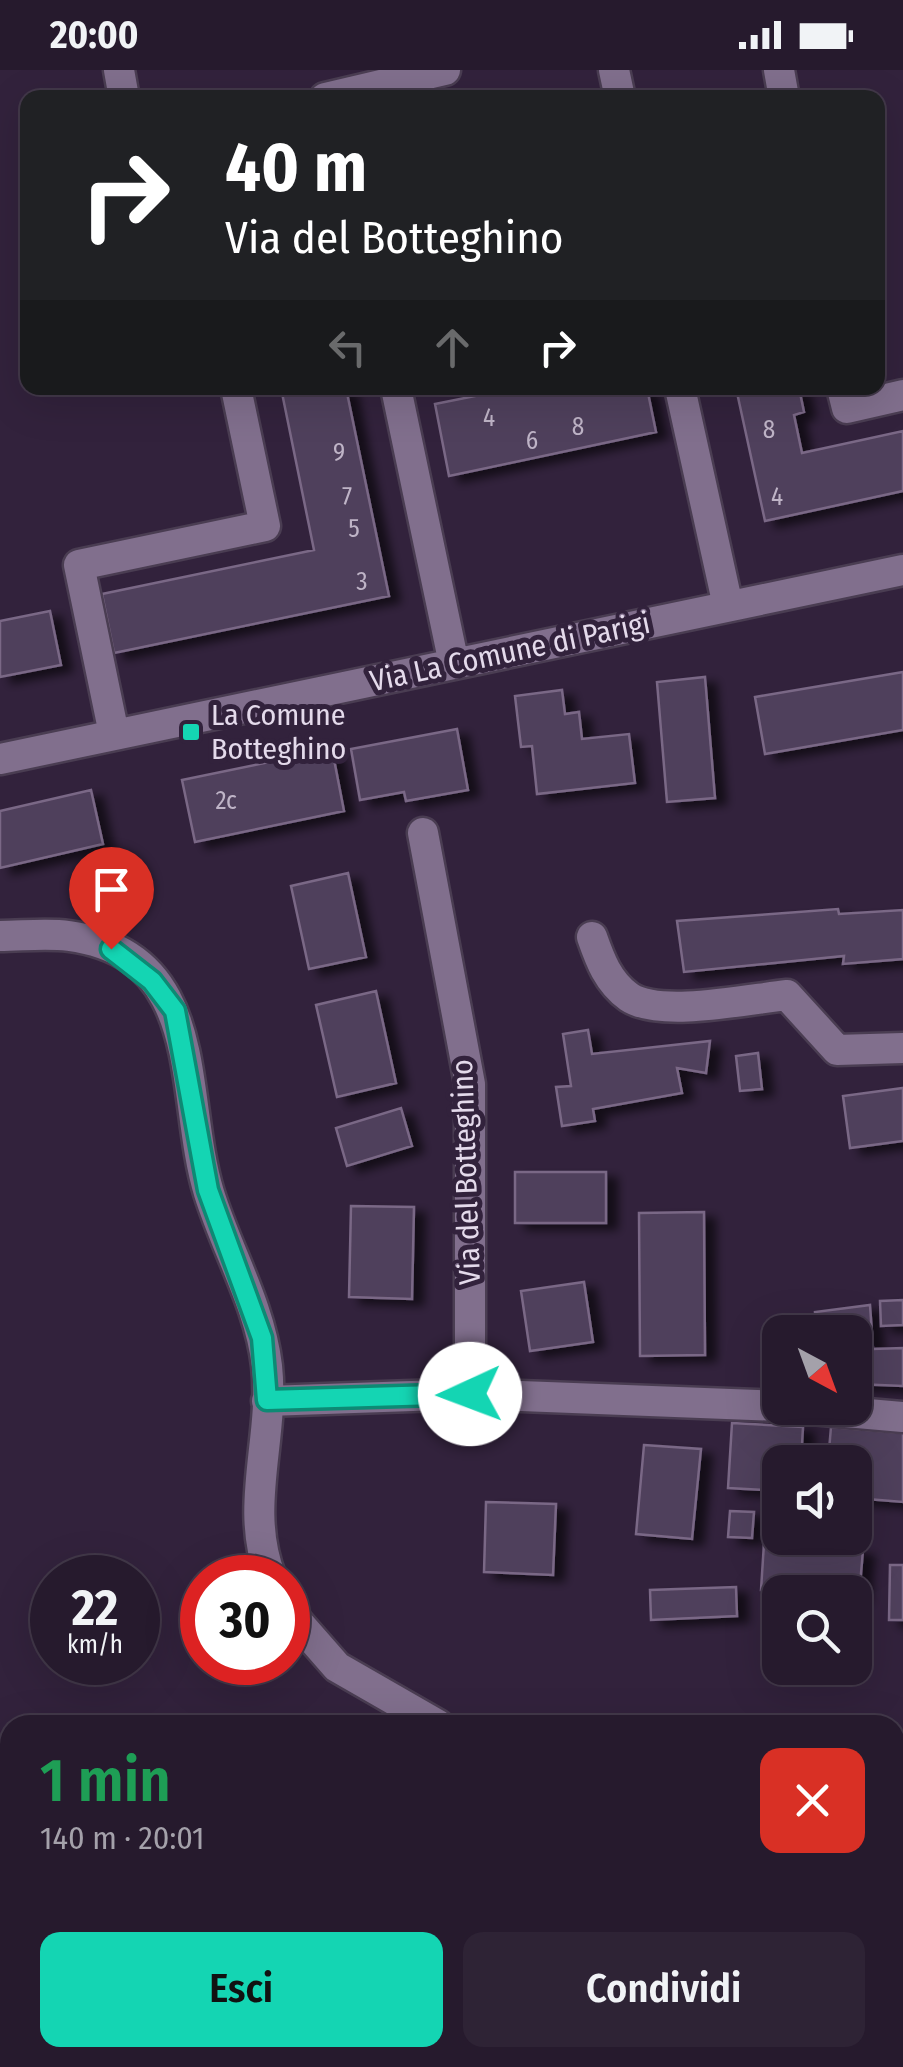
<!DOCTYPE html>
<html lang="it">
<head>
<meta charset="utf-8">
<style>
  :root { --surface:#261a2d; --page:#2e2335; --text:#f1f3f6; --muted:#a4a1aa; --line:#423849; --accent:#14d5b3 }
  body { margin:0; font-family:"Fira Sans Condensed",sans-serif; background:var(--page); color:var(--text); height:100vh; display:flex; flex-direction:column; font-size:38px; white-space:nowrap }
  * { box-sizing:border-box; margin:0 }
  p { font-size:32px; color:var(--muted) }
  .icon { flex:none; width:55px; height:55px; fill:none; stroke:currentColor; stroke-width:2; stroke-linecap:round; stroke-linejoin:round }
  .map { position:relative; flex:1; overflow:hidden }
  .panel { position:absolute; left:0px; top:1645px; width:905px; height:352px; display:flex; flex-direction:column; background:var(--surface); border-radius:30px 30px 0 0; box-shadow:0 10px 40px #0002,0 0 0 2px var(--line) }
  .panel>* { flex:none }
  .banner { position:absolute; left:20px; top:20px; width:865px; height:305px; border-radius:20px; box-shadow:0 10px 40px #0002,0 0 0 2px var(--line); background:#202124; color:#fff; overflow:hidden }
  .needle { width:65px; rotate:139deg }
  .buttons { position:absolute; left:762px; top:1245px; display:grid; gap:20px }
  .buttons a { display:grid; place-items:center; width:110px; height:110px; border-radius:20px; background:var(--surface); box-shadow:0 10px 40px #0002,0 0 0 2px var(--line); font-size:50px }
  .speed { position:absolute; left:30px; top:1485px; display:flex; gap:20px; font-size:50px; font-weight:700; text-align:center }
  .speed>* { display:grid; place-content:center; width:130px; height:130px; border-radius:50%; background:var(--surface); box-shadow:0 10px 40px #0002,0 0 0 2px var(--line); line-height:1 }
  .speed small { font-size:25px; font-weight:400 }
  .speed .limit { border:15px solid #d22; background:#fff; color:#111 }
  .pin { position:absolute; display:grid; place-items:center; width:85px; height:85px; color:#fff; margin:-102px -42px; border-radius:50% 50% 50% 0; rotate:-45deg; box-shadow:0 0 10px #0007 }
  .pin .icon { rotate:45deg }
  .me { position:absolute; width:110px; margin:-55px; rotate:268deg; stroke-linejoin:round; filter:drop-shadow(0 0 8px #0008) }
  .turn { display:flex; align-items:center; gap:35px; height:210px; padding:0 40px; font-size:45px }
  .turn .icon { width:130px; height:130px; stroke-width:2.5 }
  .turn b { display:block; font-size:70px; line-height:85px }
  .lanes { display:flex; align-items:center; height:95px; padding:0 40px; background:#0003; justify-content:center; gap:50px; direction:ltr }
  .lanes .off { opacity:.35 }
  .round { display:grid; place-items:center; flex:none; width:105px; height:105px; border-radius:20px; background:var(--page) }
  .headline { display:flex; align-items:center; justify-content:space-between; height:170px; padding:0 40px }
  h1 { font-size:60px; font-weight:600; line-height:75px; color:#1e9e55 }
  .action { display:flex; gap:20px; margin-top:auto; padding:20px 40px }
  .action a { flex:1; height:115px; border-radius:20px; background:var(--accent); color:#111; font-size:40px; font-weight:600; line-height:115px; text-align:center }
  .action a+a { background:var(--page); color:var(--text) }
  .status { display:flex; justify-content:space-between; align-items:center; height:70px; padding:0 50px; background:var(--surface); direction:ltr }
  .status svg { height:28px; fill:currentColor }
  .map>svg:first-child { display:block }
  .building { fill:#50405b; stroke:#7a6886; stroke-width:2.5; filter:url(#shadow) }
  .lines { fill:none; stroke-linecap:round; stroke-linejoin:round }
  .street-casing { stroke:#4a3d52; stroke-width:35 }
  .street { stroke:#816f8d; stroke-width:30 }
  .route-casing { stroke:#0d8a74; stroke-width:25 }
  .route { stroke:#14d5b3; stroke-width:18 }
  .poi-dot { fill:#14d5b3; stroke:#32223c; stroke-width:4 }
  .labels { text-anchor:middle; stroke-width:10; stroke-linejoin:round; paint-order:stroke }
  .number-label { font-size:25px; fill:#bfb4c7 }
  .street-label { font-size:30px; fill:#e4daeb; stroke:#32223c }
  .poi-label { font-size:30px; fill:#e4daeb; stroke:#32223c; text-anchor:start }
</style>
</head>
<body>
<div class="status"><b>20:00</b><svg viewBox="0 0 49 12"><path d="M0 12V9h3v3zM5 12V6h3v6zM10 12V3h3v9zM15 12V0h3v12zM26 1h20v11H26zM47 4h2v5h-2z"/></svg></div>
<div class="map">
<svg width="903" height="1997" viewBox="0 0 903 1997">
  <defs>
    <filter id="shadow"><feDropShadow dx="11" dy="6" stdDeviation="5" flood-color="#0009"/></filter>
  </defs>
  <rect width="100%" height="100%" fill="#32223c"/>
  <path class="building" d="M281,318H346L389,526L114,583L102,524L314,480Z
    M515,318H647L656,362L449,406L435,334Z
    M736,318H799L804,342L794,345L802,383L903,361V421L765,451Z
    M50,541L61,595L0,607V551Z
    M903,602V660L765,684L755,627Z
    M705,607L715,728L667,732L657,612Z
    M562,620L565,644L579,642L582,669L629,664L635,713L537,724L532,676L521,677L515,626Z
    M457,659L468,720L406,731L404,722L360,730L351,679Z
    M332,679L344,741L195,772L182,710Z
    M91,720L103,774L0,798V741Z
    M348,803L366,887L309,899L291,816Z
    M838,839L839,844L903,840V889L843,894L844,886L684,902L677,851Z
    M376,921L396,1013L337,1027L316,935Z
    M588,960L592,984L710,971L706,1003L677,998L682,1023L593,1039L595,1051L562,1056L556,1017L571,1016L563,964Z
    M758,983L762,1019L740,1021L736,986Z
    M903,1018V1071L850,1078L843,1026Z
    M401,1038L412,1076L347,1096L336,1058Z
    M515,1102H606V1153H515Z
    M351,1136L414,1137L412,1229L349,1227Z
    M704,1142L705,1285L640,1286L639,1143Z
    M584,1212L593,1272L530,1281L521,1221Z
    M903,1230V1255L881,1256L880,1231Z
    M870,1235L873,1279L903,1278V1316L855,1314V1262H816L815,1242Z
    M732,1353L803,1357L801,1392H780V1421L728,1418Z
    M831,1357L903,1363V1432L855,1428V1392H828Z
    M644,1375L701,1379L692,1469L636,1464Z
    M486,1432L556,1434L553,1505L484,1502Z
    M730,1441L754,1442L752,1468L728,1467Z
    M764,1473L863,1480L859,1527L855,1522L761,1520Z
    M890,1495H903V1550H889Z
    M736,1517L737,1546L651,1550L650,1520Z
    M528,1988H642L644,1997H531Z"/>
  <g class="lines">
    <defs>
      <path id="street" d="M119,0L124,28
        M614,0L620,28
        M779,0L784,28
        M325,28L445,0
        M396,318L454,594
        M680,318L728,536
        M842,318L847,338L903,325
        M114,664L79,495L265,456L236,318
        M0,689L903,500
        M423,763L470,1014V1324
        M0,866C22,866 46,863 69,866C209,885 179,1025 209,1123C227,1181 260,1235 267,1296C275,1368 243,1437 271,1508
        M592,867C600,890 608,912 629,927C660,948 749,929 787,925L837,980L903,978
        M267,1331L470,1324L780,1336
        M800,1338L903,1347
        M288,1541L337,1597L438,1655
        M678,1988L681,1997"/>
    </defs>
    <use href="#street" class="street-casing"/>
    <use href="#street" class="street"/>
  </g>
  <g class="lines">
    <defs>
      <path id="route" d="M111,879L152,911L175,941L208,1120L262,1268L267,1330L470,1324"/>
    </defs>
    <use href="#route" class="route-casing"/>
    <use href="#route" class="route"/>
  </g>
  <rect class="poi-dot" x="181" y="652" width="20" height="20" rx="5"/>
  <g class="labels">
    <g class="number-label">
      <text x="489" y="356">4</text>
      <text x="578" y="365">8</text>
      <text x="769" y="368">8</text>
      <text x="532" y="379">6</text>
      <text x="339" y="391">9</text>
      <text x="347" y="435">7</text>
      <text x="777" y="435">4</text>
      <text x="354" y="467">5</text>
      <text x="362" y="520">3</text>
      <text x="226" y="739">2c</text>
    </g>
    <g class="street-label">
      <text transform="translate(510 582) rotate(-12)" y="10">Via La Comune di Parigi</text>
      <text transform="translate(466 1102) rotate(-92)" y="10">Via del Botteghino</text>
    </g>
    <g class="poi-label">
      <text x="211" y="655">La Comune<tspan x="211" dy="34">Botteghino</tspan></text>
    </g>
  </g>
</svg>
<div class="buttons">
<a><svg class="needle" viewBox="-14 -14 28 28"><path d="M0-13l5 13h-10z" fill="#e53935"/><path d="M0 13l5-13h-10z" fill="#a4a1aa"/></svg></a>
<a><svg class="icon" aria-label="sound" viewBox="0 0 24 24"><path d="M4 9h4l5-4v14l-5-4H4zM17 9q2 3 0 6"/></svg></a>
<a><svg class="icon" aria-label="search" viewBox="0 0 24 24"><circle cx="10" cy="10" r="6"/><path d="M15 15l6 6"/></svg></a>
</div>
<div class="speed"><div>22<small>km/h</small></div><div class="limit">30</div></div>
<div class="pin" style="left:111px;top:879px;background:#d93025"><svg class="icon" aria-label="arrive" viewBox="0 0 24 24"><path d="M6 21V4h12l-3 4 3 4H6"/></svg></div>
<svg class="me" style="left:470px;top:1324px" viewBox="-20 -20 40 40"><circle r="19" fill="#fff"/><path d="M0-13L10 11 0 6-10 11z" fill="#14d5b3"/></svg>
<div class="banner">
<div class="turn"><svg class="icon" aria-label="right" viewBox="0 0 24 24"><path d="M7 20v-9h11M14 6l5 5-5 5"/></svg><div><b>40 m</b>Via del Botteghino</div></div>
<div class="lanes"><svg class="icon off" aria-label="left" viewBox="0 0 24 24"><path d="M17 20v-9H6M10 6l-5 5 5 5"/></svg><svg class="icon off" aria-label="ahead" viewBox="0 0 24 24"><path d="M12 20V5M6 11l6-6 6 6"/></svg><svg class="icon" aria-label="right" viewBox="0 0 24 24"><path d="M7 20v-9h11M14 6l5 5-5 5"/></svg></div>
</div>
<section class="panel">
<div class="headline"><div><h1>1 min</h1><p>140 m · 20:01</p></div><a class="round" style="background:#d93025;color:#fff"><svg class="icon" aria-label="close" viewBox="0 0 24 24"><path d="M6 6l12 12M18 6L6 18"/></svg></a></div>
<div class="action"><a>Esci</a><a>Condividi</a></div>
</section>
</div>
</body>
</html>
